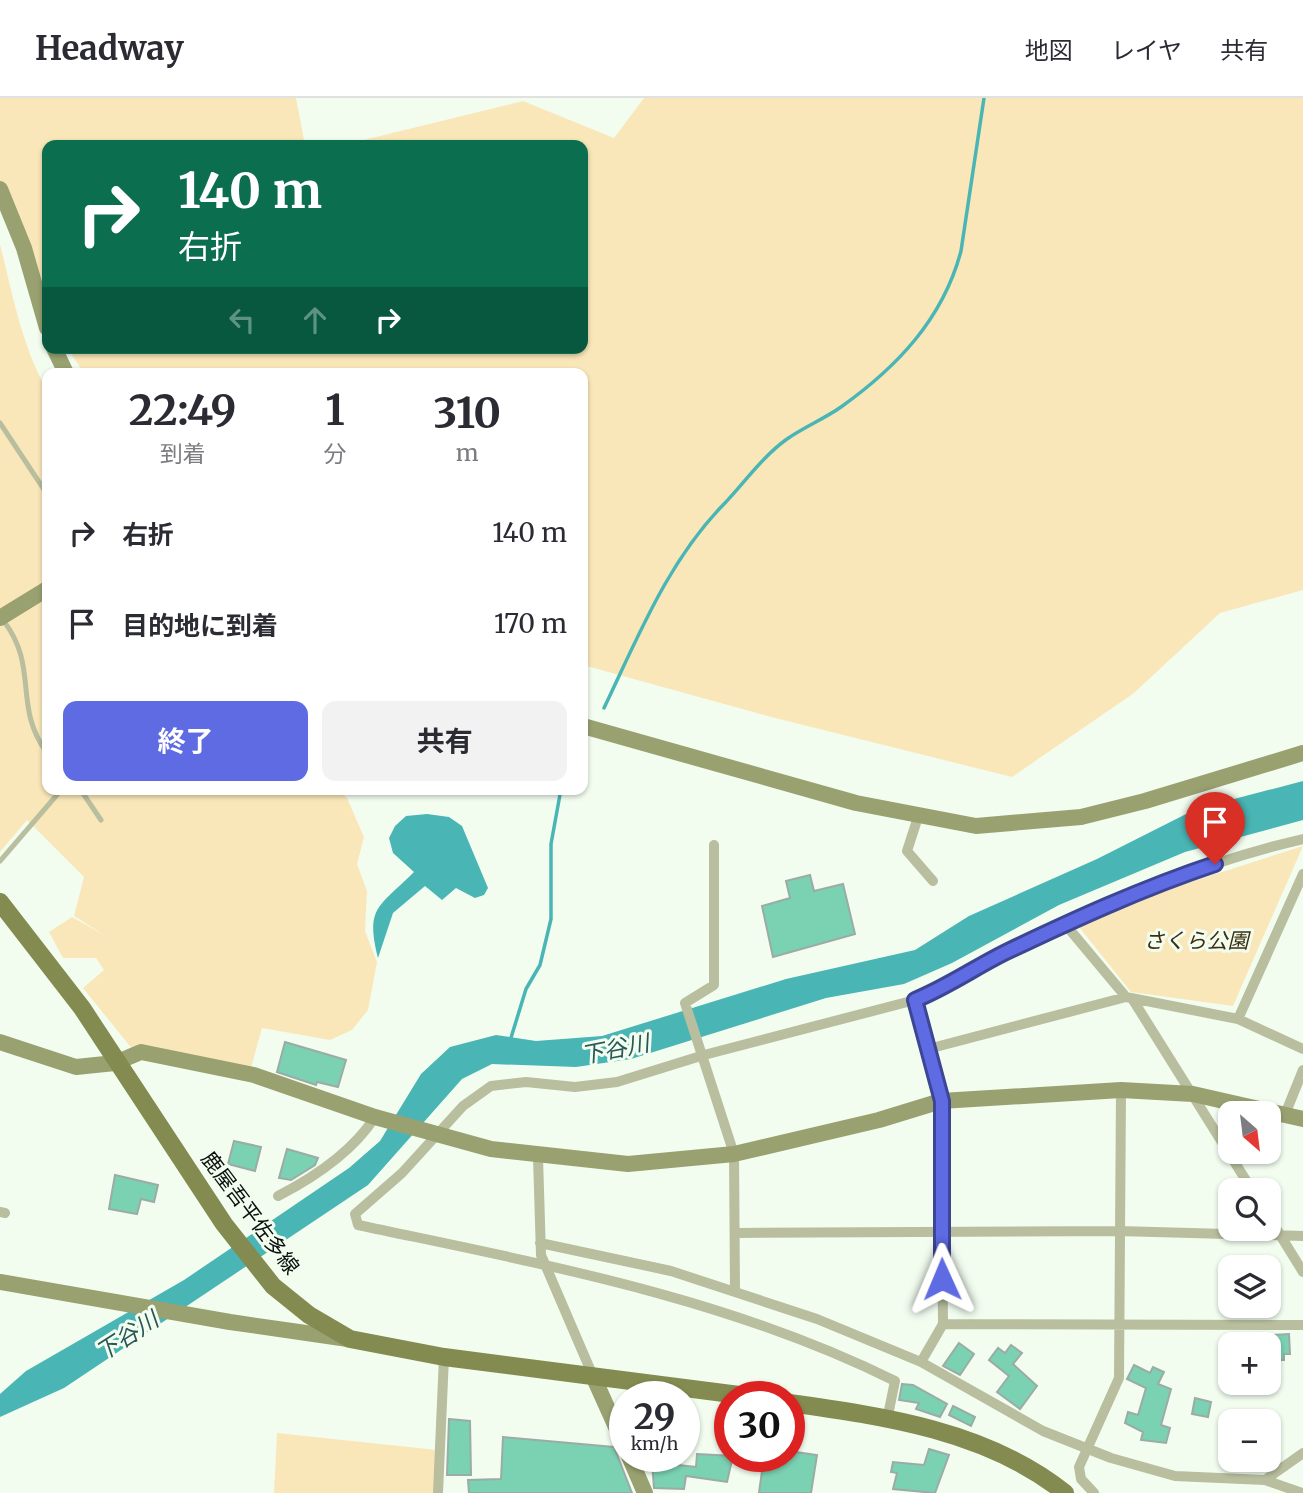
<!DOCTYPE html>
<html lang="ja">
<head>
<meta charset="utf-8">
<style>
  :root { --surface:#fff; --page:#f2f2f3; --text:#2b2b33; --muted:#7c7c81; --line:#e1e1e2; --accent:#5e6be3 }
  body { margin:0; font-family:Merriweather,"Noto Sans JP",serif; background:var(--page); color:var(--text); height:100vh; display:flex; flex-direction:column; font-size:26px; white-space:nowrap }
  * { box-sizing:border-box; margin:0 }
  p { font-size:23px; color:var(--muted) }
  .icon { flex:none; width:38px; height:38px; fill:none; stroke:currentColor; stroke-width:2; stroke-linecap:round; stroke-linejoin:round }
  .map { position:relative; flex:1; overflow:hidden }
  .drawer { position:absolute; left:42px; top:270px; width:546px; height:427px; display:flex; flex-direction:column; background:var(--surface); border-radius:14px; box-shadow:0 2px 5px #0004 }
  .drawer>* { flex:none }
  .banner { position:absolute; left:42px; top:42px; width:546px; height:214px; border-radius:14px; box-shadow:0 2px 5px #0004; background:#0b6e4f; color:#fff; overflow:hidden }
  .needle { width:46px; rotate:152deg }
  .tools { position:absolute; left:1218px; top:1003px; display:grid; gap:14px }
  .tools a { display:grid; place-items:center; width:63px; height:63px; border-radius:14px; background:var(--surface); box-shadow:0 2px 5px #0004; font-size:35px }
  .speed { position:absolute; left:609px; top:1283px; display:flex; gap:14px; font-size:35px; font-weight:700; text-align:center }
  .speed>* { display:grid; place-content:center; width:91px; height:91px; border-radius:50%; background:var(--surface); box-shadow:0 2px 5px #0004; line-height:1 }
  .speed small { font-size:18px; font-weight:400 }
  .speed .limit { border:10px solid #d22; background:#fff; color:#111 }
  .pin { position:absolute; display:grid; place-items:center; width:60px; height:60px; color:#fff; margin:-72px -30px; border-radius:50% 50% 50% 0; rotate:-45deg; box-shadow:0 0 7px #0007 }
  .pin .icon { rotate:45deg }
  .me { position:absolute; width:77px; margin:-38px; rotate:359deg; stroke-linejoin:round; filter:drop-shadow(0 0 5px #0008) }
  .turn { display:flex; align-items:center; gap:24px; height:147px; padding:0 21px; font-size:32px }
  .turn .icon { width:91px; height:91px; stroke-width:2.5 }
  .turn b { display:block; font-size:49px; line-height:60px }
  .lanes { display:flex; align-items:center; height:66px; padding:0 21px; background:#0003; justify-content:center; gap:35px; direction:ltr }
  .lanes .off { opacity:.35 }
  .eta { display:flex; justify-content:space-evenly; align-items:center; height:119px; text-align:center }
  .eta b { font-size:42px; font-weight:700; line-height:49px }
  .primary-button { display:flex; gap:14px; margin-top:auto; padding:14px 21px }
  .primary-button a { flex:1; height:80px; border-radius:14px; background:var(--accent); color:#fff; font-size:28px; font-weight:700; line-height:80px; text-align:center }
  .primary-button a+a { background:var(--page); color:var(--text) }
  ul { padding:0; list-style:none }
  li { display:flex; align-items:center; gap:21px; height:91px; padding:0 21px }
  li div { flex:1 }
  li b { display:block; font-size:26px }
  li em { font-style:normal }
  header { display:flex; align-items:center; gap:42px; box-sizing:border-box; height:98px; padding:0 35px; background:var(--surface); border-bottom:2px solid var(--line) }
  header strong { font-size:33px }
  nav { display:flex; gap:38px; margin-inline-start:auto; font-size:24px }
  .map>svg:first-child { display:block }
  .green { fill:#fae7b9 }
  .water { fill:#4ab5b5 }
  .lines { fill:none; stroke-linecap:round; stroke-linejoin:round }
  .stream { stroke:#4ab5b5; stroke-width:3.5 }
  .building { fill:#7ad2b2; stroke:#9baba5; stroke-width:2 }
  .lane { stroke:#b8be9e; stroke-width:5 }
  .street { stroke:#b8be9e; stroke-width:10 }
  .secondary { stroke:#99a171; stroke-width:16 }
  .primary { stroke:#838b50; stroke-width:18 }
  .route-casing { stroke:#3d4694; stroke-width:18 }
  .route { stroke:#5e6be3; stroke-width:12 }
  .labels { text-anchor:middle; stroke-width:6; stroke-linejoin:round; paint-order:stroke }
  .park-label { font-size:21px; font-style:italic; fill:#3b2f0f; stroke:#f2fdf0 }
  .street-label { font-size:21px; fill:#0c100c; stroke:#f2fdf0 }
  .water-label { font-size:23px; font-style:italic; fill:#285757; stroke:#f2fdf0 }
</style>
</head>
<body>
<header>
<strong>Headway</strong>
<nav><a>地図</a><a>レイヤ</a><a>共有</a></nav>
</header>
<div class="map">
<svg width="1303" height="1395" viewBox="0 0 1303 1395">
  <rect width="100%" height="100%" fill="#f2fdf0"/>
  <path class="green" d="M0,0H296L305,47H47V222L0,90Z
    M644,0H1303V492L1220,515L1134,595L1012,679L771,619L583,567V275H84L67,250H583V47H343L523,3L614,40Z
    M0,146C12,194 22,249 47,292V691H337L347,700L364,739L357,766L367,793L365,833L377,864L368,912L352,932L330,942L262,930L251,970L133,952L83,890L104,872L96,860H63L49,834L72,819L104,837L74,818L84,779L27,722L0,754Z
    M1303,748L1233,908L1131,894L1079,829L1163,793Z
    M277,1335L437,1352L435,1395H274Z"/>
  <path class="water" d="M1303,683V722L1185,754L1059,807L952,865L904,886L826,900L631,961L576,969L492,966L462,981L368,1087L64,1290L0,1319V1296L26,1273L184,1182L349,1070L380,1043L421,976L450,949L496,937L536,943L602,938L786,881L915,852L969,818L1097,761L1196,711Z
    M427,716L449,719L462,728L488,790L484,797L475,800L456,790L442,802L425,788L393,815L378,860C365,809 379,809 414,774L393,755L389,740L395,728L406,718Z"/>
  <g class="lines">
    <path class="stream" d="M604,610C638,539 668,463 724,406C744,385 763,358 787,341C804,329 824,321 841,309C897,269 943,221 961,153L984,0
      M510,943L526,891L540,867L551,821V746L561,691"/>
  </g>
  <path class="building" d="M810,777L814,793L843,786L855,836L773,859L762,808L790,800L786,783Z
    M285,944L346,962L338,989L317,984L316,987L277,974Z
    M234,1043L261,1049L255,1073L228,1066Z
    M287,1051L318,1060L315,1067L291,1082L279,1080Z
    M115,1077L158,1087L154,1104L141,1101L137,1116L109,1111Z
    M1289,1236L1290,1256H1284V1262H1274L1273,1237Z
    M959,1245L974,1256L960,1277L943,1268Z
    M1011,1247L1022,1255L1013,1266L1037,1288L1020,1311L997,1294L1009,1278L989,1262L998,1250L1005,1255Z
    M1134,1267L1150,1275L1153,1269L1164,1274L1158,1286L1171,1291L1161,1327L1170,1330L1166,1345L1141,1342L1143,1334L1125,1325L1128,1314L1138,1317L1146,1290L1127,1281Z
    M902,1286L913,1287L947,1306L940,1319L916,1311L919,1305L899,1302Z
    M1195,1300L1211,1304L1208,1319L1192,1316Z
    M953,1308L975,1319L971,1328L949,1317Z
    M449,1321L470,1323L471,1377H447Z
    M503,1339L614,1349L632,1395H469L468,1382L501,1381Z
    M929,1351L949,1357L935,1395L893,1391L897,1375L891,1374L893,1364L924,1367Z
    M789,1353L817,1357L811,1395H759L764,1358H789Z
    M697,1356L733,1358L727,1384L686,1378L684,1391L654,1390L652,1364L696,1369Z"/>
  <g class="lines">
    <path class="lane" d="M0,325L47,396
      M3,522C40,570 12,607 47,655
      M80,691L101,722
      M0,763L62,691"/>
    <path class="street" d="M918,719L907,753L933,783
      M714,747V887L685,905L734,1056L735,1192
      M1065,826L1126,899L1238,921L1303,951
      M915,902L941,1003L943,1226L921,1264
      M1133,902L1252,1092
      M1238,921L1303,776
      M928,951L1126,899
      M1286,1014L1303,972
      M538,1059L541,1157L593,1278
      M278,1098C313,1080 353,1053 375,1019
      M0,1114L5,1115
      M1269,1119L1303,1174
      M735,1135L1118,1133L1303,1138
      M540,1145L671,1173L817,1221L921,1264L1043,1333L1111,1360L1175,1378L1265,1382L1302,1395
      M943,1226L1303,1227
      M887,1322L895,1283C726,1199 541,1166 358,1127L355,1116L402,1075L463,1008L491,988L526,984L575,989L617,984L704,957L915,902C947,889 974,870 1004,855C1100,808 1199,765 1303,741
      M1265,1382L1303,1355
      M438,1395L444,1259
      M1094,1395L1081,1381L1079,1369L1119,1280L1121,992"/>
    <path class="secondary" d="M0,91L24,150L47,230
      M54,250L66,275
      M0,520L47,491
      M583,628L856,705L976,728L1081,719L1145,703L1303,655
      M0,944L76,969L115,965L141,954L254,977L375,1019L491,1051L628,1066L734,1056L879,1022L941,1003L1121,992L1193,996L1303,1021
      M0,1184L230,1224L348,1241
      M593,1278L625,1349
      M629,1358L645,1395"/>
    <path class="primary" d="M0,804L82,910L224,1126L273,1188L309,1217L350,1241L444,1259L747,1298
      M789,1305C884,1318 988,1333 1065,1395"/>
  </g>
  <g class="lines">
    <defs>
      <path id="route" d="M942,1181V1003L915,902C947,889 974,870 1004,855C1073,822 1143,790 1215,766"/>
    </defs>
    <use href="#route" class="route-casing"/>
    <use href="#route" class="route"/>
  </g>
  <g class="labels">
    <g class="park-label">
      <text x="1196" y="850">さくら公園</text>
    </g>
    <g class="street-label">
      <text transform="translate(250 1115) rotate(53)" y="7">鹿屋吾平佐多線</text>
    </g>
    <g class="water-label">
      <text transform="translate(615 951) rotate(-11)" y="8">下谷川</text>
      <text transform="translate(127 1238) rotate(-33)" y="8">下谷川</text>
    </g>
  </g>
</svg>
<div class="tools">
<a><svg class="needle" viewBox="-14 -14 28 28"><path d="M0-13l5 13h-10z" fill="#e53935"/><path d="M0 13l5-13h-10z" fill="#7c7c81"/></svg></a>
<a><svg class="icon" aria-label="search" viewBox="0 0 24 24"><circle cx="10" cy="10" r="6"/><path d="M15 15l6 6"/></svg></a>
<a><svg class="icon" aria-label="layers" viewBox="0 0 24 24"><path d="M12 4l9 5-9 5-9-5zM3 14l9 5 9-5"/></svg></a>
<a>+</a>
<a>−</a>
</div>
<div class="speed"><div>29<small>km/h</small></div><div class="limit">30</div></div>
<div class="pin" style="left:1215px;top:766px;background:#d93025"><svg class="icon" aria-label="arrive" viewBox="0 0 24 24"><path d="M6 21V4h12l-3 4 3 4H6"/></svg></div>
<svg class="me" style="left:942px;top:1181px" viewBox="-20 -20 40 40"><path d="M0-17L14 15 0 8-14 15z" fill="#5e6be3" stroke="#fff" stroke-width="4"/></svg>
<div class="banner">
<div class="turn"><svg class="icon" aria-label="right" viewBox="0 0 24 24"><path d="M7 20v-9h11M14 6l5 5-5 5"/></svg><div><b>140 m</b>右折</div></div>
<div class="lanes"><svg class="icon off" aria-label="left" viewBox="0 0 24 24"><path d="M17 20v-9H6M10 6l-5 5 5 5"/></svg><svg class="icon off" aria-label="ahead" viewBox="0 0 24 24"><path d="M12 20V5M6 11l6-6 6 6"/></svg><svg class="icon" aria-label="right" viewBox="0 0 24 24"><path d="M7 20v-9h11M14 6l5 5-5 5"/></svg></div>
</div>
<section class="drawer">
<div class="eta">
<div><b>22:49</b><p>到着</p></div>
<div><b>1</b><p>分</p></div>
<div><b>310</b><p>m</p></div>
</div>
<ul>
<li><svg class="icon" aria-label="right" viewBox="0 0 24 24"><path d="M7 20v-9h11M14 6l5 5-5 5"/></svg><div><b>右折</b></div><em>140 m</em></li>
<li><svg class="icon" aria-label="arrive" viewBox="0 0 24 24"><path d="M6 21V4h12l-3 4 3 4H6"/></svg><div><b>目的地に到着</b></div><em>170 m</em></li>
</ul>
<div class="primary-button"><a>終了</a><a>共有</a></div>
</section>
</div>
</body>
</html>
